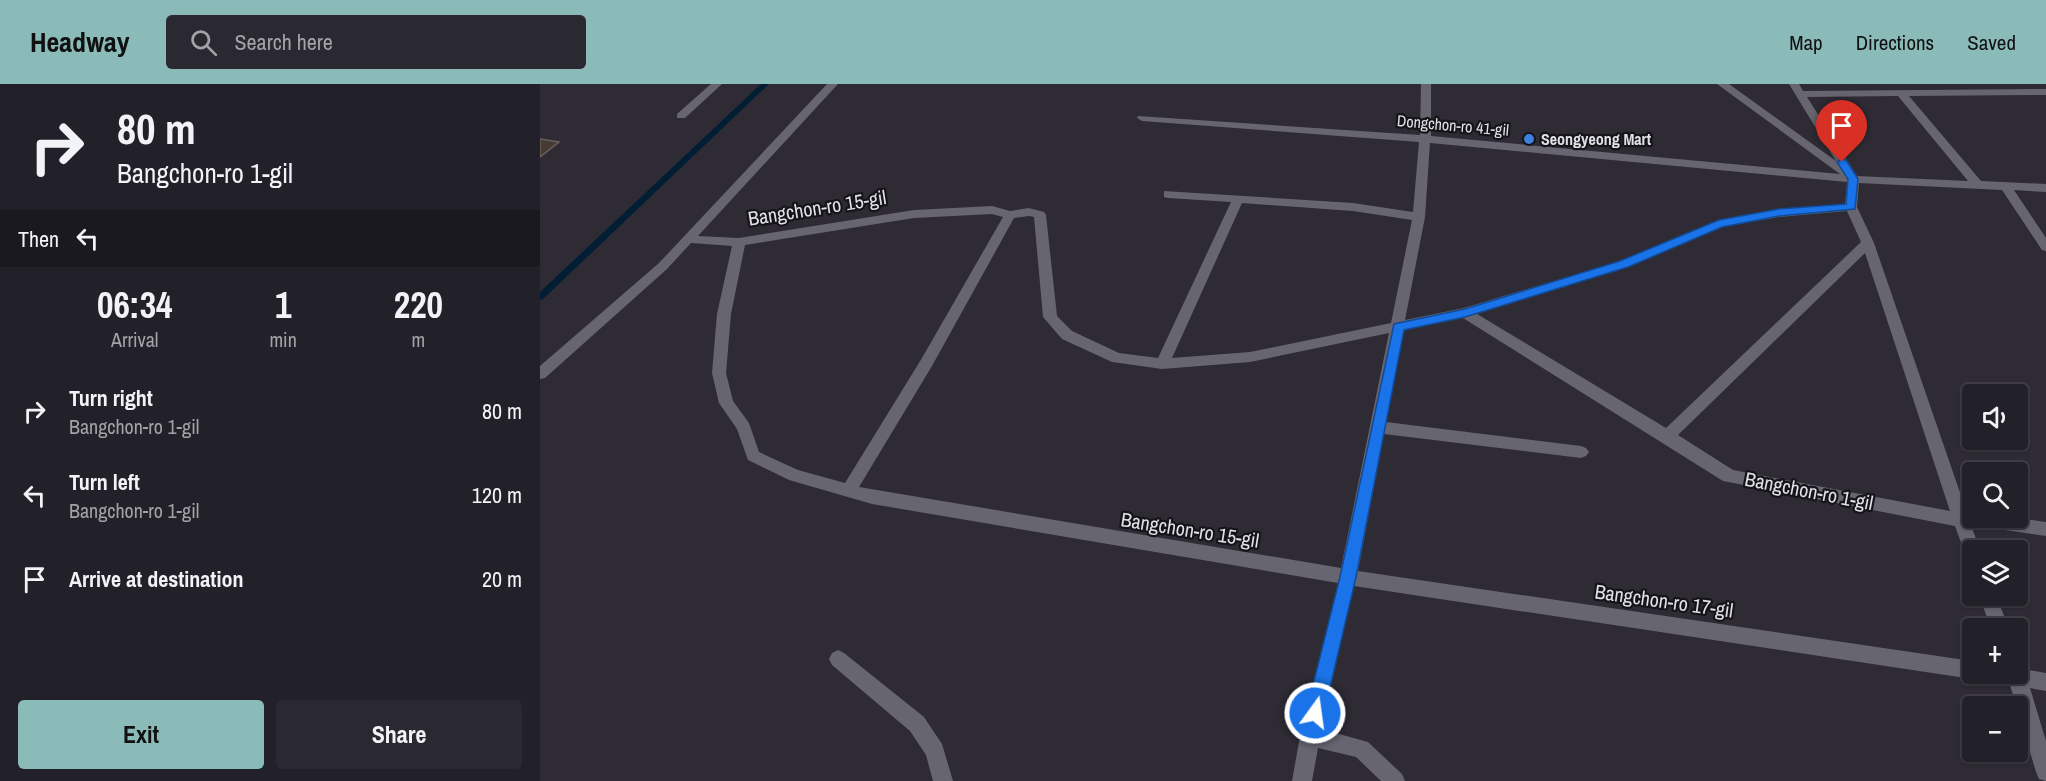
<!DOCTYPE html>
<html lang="en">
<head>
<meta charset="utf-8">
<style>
  :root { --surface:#222028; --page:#2a2830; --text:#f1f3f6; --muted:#a2a3a8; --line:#3f3e45; --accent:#8bbbb9 }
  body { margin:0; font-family:"Archivo Narrow",sans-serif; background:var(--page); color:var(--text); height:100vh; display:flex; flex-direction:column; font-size:22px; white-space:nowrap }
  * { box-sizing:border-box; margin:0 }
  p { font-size:20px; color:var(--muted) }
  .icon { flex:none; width:33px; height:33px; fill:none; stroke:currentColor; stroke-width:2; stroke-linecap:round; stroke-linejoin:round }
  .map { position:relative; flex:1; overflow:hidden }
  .sheet { display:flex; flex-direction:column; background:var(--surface); width:540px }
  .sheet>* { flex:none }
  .guide { background:#222028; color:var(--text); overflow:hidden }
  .controls { position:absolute; left:1422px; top:300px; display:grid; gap:12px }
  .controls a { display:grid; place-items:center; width:66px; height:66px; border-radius:6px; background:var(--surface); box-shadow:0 2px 4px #0004,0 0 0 2px var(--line); font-size:30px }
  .pin { position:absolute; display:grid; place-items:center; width:51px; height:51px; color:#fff; margin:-62px -26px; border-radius:50% 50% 50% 0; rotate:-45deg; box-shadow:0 0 6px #0007 }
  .pin .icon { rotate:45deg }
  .me { position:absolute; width:66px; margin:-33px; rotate:14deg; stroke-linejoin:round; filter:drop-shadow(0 0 4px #0008) }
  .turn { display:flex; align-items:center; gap:21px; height:126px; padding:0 18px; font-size:27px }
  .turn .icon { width:78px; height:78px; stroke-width:2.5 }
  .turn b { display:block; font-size:42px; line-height:51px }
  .then { display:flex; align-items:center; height:57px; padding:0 18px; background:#0003; gap:12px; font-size:22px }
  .eta { display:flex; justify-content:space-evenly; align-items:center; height:102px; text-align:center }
  .eta b { font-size:36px; font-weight:800; line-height:42px }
  .cta { display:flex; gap:12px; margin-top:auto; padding:12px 18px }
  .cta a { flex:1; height:69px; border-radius:6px; background:var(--accent); color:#111; font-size:24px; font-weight:800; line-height:69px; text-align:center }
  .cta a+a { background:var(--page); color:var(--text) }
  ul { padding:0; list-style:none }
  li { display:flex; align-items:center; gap:18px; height:84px; padding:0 18px }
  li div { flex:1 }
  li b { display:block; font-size:22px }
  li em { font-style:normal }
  header { display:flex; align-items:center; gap:36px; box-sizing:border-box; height:84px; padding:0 30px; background:var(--accent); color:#111 }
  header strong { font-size:28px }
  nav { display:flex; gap:33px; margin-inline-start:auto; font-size:21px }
  .search { width:420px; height:54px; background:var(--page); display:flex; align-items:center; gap:15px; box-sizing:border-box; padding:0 21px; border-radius:6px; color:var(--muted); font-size:22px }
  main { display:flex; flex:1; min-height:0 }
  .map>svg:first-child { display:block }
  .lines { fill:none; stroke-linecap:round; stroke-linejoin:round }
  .stream { fill:#021e34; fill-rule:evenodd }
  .building { fill:#453b34; stroke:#6b6159; stroke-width:1.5 }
  .lane { fill:#676570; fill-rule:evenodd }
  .street { fill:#676570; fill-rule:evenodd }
  .route { fill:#1a73e8; stroke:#114b97; stroke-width:1.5 }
  .shop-dot { fill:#3f7fe0; stroke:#151419; stroke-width:2 }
  .labels { text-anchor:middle; stroke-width:4.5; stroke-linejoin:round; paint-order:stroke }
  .far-street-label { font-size:16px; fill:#e2e1e7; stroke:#151419 }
  .far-poi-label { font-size:16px; font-weight:bold; fill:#e2e1e7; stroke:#151419; text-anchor:start }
  .street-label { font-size:20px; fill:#e2e1e7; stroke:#151419 }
</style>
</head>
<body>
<header>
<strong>Headway</strong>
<div class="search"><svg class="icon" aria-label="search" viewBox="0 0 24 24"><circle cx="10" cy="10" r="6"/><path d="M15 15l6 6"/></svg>Search here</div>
<nav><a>Map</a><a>Directions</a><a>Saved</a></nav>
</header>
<main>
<section class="sheet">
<div class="guide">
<div class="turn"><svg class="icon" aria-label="right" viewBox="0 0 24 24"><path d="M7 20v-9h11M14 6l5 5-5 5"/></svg><div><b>80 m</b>Bangchon-ro 1-gil</div></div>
<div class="then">Then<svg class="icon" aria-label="left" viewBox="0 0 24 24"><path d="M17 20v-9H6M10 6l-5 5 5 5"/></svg></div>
</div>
<div class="eta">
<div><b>06:34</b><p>Arrival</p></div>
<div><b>1</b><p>min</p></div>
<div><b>220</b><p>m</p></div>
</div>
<ul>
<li><svg class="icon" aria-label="right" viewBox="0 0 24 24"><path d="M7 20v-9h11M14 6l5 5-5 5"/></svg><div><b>Turn right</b><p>Bangchon-ro 1-gil</p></div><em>80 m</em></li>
<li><svg class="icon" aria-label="left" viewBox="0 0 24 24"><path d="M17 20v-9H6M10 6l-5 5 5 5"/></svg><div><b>Turn left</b><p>Bangchon-ro 1-gil</p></div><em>120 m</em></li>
<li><svg class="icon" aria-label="arrive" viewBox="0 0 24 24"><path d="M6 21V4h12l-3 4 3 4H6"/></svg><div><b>Arrive at destination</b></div><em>20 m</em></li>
</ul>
<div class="cta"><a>Exit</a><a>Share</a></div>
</section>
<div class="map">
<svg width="1506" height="697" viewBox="0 0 1506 697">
  <rect width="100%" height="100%" fill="#2e2b35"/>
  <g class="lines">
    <path class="stream" d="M221,0H229L3,215L0,216V208Z"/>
  </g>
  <path class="building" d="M0,55L19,58L0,73Z"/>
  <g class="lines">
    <path class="lane" d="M171,0H182L145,34H137V30Z"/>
    <path class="street" d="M287,0H298L158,152L199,154L374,126L452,122L470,127L489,124L504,128L506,131L517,232L532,247L579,269L618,274L691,118L628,114L624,113V107L813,119L873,128L879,58L602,37L597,34L598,32L880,51L881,0H891V52L1300,90L1177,0H1189L1296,77L1249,0H1259L1263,7L1506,5V11L1369,12L1441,97L1506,100V108L1474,106L1506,154V167L1502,166L1462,106L1319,99L1317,123L1334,159L1426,426L1432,427V434H1477L1506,438V452L1431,441L1440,466H1432V474L1426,472L1415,442L1183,397L923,234L863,246L846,338L1041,362L1046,364L1049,368L1046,372L1041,374L844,350L818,487L1432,577V590H1440L1432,595L814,502L781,645L828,658L862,690L865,697H841L816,673L778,664L772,697H752L760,652L798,499L332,420L249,396L208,376L197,345L179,319L172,289L177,230L192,162L151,159L127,185L5,294L0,295V282L119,179ZM1358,12L1428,97L1317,92L1267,13ZM890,59L1307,98L1305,120L1239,125L1179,136L1080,177L924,224L865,236L885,133ZM702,119L813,127L872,136L851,239L710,268L632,274ZM1307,127L1321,158L1126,344L937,230L1088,183L1182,143L1239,133ZM452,130L463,133L382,274L305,399L258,386L219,368L209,339L193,317L186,289L191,230L205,161L374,134ZM489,132L494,133L503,233L522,255L572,278L622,285L710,278L849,249L801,484L319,403L392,282L474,134ZM1325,169L1410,427L1193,386L1138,351Z
      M1439,512H1456L1469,544H1451Z
      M298,566L304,569L384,633L402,660L413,697H393L386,671L370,647L292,581L289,575L292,569Z
      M1478,582L1483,585L1506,589V607L1490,604L1506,657V697L1499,695L1496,688L1470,601L1450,596L1447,590H1478Z"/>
  </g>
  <path class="route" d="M1302,75L1306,76L1318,95L1315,125L1239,132L1182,143L1088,183L925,233L864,246L816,493L784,629L781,635L775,638L769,635L766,629L800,493L854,240L925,225L1080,177L1179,136L1239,125L1306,120L1308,95L1297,78Z"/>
  <circle class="shop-dot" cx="989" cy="55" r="6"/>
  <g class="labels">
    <g class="far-street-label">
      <text transform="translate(913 41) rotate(5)" y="6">Dongchon-ro 41-gil</text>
    </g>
    <g class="far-poi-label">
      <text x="1001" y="61">Seongyeong Mart</text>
    </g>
    <g class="street-label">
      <text transform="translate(277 124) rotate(-9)" y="7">Bangchon-ro 15-gil</text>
      <text transform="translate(1269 407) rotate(11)" y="7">Bangchon-ro 1-gil</text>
      <text transform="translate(650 446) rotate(9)" y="7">Bangchon-ro 15-gil</text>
      <text transform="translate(1124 517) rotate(8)" y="7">Bangchon-ro 17-gil</text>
    </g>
  </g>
</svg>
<div class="controls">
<a><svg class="icon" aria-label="sound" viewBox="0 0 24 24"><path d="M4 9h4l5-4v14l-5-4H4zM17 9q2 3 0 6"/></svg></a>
<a><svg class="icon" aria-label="search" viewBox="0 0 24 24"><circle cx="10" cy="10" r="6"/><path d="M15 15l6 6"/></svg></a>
<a><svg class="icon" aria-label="layers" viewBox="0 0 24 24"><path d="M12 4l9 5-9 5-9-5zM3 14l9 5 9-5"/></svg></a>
<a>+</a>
<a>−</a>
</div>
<div class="pin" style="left:1302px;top:78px;background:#d93025"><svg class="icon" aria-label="arrive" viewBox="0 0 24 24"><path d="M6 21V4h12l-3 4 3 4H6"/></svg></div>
<svg class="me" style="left:775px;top:629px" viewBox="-20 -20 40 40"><circle r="17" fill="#1a73e8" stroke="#fff" stroke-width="3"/><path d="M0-11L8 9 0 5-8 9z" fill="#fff"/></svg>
</div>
</main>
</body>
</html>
